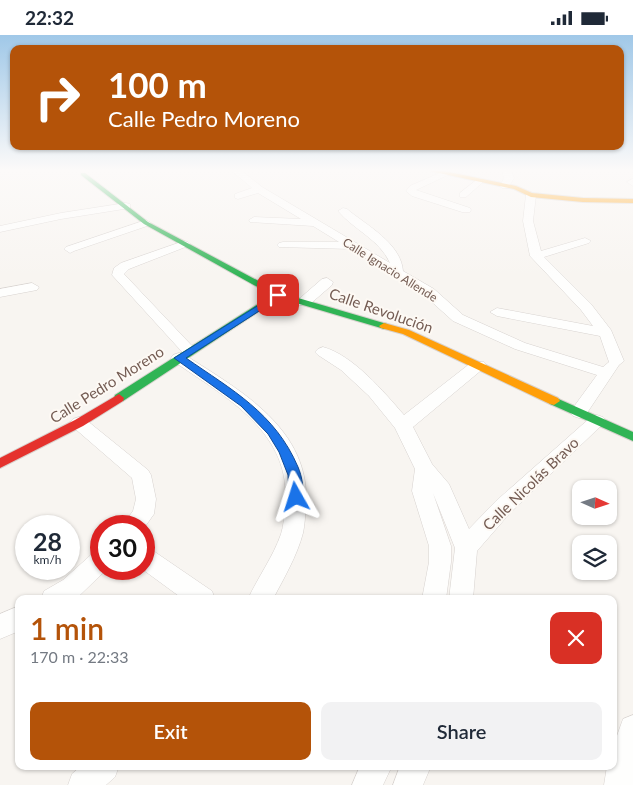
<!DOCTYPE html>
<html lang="en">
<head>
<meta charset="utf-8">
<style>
  :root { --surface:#fff; --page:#f2f2f3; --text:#1f2937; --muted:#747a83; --accent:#b45309 }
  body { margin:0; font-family:Lato,sans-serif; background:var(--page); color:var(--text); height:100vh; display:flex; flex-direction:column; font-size:19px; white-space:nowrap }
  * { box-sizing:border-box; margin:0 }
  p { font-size:16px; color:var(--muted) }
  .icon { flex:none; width:28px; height:28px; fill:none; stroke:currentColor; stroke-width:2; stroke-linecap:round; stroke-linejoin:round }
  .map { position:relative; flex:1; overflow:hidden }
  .sheet { position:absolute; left:15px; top:560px; width:602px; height:175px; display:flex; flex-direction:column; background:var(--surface); border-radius:10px; box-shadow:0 1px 4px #0004 }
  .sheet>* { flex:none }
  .guide { position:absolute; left:10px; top:10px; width:614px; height:105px; border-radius:10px; box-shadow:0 1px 4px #0004; background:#b45309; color:#fff; overflow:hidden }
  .needle { width:32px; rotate:93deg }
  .buttons { position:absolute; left:572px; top:445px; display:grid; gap:10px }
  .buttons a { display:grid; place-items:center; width:45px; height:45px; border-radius:10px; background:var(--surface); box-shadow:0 1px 4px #0004; font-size:25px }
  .speed { position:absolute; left:15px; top:480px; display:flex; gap:10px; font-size:25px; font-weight:700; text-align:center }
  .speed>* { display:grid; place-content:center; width:65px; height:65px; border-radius:50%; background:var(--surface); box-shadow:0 1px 4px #0004; line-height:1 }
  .speed small { font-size:12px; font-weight:400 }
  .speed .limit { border:8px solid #d22; background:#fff; color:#111 }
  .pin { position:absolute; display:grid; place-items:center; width:42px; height:42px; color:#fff; margin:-21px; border-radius:10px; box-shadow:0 2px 8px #0006 }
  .me { position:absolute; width:55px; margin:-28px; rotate:354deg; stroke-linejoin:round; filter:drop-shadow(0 0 4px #0008) }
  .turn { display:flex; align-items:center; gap:18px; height:105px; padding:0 15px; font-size:22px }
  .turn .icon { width:65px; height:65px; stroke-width:2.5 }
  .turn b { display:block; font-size:35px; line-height:42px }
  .round { display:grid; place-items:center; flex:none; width:52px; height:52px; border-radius:10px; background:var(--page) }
  .summary { display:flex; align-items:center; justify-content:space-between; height:85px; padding:0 15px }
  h1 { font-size:30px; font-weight:600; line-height:38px; color:var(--accent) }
  .action { display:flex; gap:10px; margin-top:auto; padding:10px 15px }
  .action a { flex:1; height:58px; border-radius:10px; background:var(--accent); color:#fff; font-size:20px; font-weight:600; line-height:58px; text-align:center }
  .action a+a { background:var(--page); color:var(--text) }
  .status { display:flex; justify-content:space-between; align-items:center; height:35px; padding:0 25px; background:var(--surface); direction:ltr }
  .status svg { height:14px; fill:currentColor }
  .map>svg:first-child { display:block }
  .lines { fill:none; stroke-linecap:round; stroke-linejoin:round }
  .street-casing { stroke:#d7d2cf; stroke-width:1 }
  .fast-casing { stroke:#d8d2ce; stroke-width:2 }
  .slow-casing { stroke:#d8d2ce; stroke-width:2 }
  .jam-casing { stroke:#d8d2ce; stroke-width:2 }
  .street { fill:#fefefd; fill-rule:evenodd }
  .fast { fill:#30b455; fill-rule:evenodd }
  .slow { fill:#ff9f0a; fill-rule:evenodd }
  .jam { fill:#e5322d; fill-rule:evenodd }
  .route { fill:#1a73e8; stroke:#114b97 }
  .labels { text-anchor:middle; stroke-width:4; stroke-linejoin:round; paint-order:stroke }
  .far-street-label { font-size:12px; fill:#745c53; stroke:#fdf9f4 }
  .street-label { font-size:15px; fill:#745c53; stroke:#fdf9f4 }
</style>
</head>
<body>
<div class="status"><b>22:32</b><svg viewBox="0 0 49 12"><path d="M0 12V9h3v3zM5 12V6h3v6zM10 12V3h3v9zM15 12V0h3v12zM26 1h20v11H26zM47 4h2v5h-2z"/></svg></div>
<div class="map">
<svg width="633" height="750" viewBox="0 0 633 750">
  <rect width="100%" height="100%" fill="#f8f5f1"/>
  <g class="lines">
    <defs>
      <path id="street" d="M232,136H242L262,152L390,228C379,204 354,195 338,176L343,173L347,174C366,190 401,208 403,236L434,254L463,280L525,308L603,332L609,327L600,301L497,281L490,277L497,273L593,291L581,275L530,221L523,186L526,160L528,158H534L536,160L533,186L541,216L585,203L591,206L589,208L544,222L591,269L611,295L624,326L619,330L585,381L579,383L573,381L570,377L597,340L515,314L453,286L424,260L351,214L279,212L277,210L279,208L283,207H339L313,191L250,187L249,185L254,182L301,184L258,158L238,164L235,163V159L252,153Z
        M502,136H511L514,143L508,153H502L500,151L504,143Z
        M442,137L446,136L450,139L416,155L470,173L471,175L470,177H462L412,161L406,156L410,151Z
        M479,143L482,144V148L466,162H460V158Z
        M632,144H633V151L627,147Z
        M126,168L130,169V173L61,184L0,197V191L61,178Z
        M146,185L151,188L150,190L74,216L70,218L64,214L66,212Z
        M184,206L188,207L190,209L188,211L129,234L124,239L194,313L197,316L194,319H184L112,240L114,233L121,228Z
        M327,243L333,247L332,250L309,270H299L297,267L299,264L322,244Z
        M32,248L39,252L37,255L0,262V254Z
        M323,312C353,320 384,357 404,380L472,327H484L486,330L484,333L413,392L432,429L449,449L469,494L496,466L591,382L597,380L603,382L606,386L510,478L477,516L473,564H449L455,513L433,458L451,511V527L446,564H422L429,527V511L412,456L415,434L395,393L369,361L341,335L318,320L315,317L318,314Z
        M179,318L185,320C241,356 311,394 306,471C305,480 305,489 303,498C297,521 284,543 273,564H248C258,542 273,522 281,499C284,490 284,481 285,472C293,398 227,363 173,326L171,323L173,320Z
        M79,382L85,384L148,435L151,440L156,464L154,479L144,493V491H122L133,476L136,464L132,443L73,392L70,388L73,384Z
        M144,512L152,515L212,556L215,564H183L142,534Z
        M101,515V534H107L79,561L75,564H41L44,556L63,545L93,518Z
        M19,571V596L0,604V579Z
        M633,680V750H604L607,731H614V709L623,684Z
        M81,731H119L115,742L106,750H68L72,739Z
        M360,731H392L383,750H352Z
        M400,731H431L423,750H393Z"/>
      <path id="fast" d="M81,138H85L148,187L281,258L387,289L389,291L384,294L381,293L279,263L123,366H115L114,363L115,360L272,260L144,189L81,140Z
        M554,362L633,397V406L550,369L548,366Z"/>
      <path id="slow" d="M430,136H444L516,151L532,158L583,163L633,164V168L583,167L531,162L514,154Z
        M384,288L409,295L558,363L560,366L554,370L550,369L403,299L381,293L379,291Z"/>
      <path id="jam" d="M119,359L124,363L123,366L83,391L0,433V423L75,385Z"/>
    </defs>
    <use href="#street" class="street-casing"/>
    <use href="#fast" class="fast-casing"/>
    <use href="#slow" class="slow-casing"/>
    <use href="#jam" class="jam-casing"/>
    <use href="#street" class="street"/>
    <use href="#fast" class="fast"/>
    <use href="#slow" class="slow"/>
    <use href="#jam" class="jam"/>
  </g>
  <linearGradient id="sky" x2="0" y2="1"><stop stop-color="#a0c8e8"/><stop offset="0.56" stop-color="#fcfaf9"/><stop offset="1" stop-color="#fcfaf9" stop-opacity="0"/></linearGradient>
  <rect width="633" height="242" fill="url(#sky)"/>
  <path class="route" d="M278,258L282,260L281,262L186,323C232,355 275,378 298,432C302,441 305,457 301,465L296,467L291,465L289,462L288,440L279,417L268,399L241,371L174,323Z"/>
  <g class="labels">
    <g class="far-street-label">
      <text transform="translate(390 235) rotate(32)" y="4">Calle Ignacio Allende</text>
    </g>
    <g class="street-label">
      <text transform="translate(381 276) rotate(19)" y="5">Calle Revolución</text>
      <text transform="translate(107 350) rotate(-32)" y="5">Calle Pedro Moreno</text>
      <text transform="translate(531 449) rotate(-44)" y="5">Calle Nicolás Bravo</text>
    </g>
  </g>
</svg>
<div class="buttons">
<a><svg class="needle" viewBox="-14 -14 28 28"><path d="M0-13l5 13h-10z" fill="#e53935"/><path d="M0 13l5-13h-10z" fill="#747a83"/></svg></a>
<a><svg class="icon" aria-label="layers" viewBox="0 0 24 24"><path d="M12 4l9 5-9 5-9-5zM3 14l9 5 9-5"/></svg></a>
</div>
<div class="speed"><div>28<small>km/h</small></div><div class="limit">30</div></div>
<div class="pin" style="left:278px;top:260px;background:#d93025"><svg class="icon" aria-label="arrive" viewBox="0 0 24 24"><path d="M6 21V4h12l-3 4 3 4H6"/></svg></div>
<svg class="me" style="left:296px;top:462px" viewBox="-20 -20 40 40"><path d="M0-17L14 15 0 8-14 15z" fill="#1a73e8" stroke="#fff" stroke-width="4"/></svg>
<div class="guide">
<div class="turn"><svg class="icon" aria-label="right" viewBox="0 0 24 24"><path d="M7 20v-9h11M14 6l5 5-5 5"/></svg><div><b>100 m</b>Calle Pedro Moreno</div></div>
</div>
<section class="sheet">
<div class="summary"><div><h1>1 min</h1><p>170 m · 22:33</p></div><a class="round" style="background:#d93025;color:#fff"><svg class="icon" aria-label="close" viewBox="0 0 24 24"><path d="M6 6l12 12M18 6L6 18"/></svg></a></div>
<div class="action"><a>Exit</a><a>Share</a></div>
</section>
</div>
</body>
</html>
